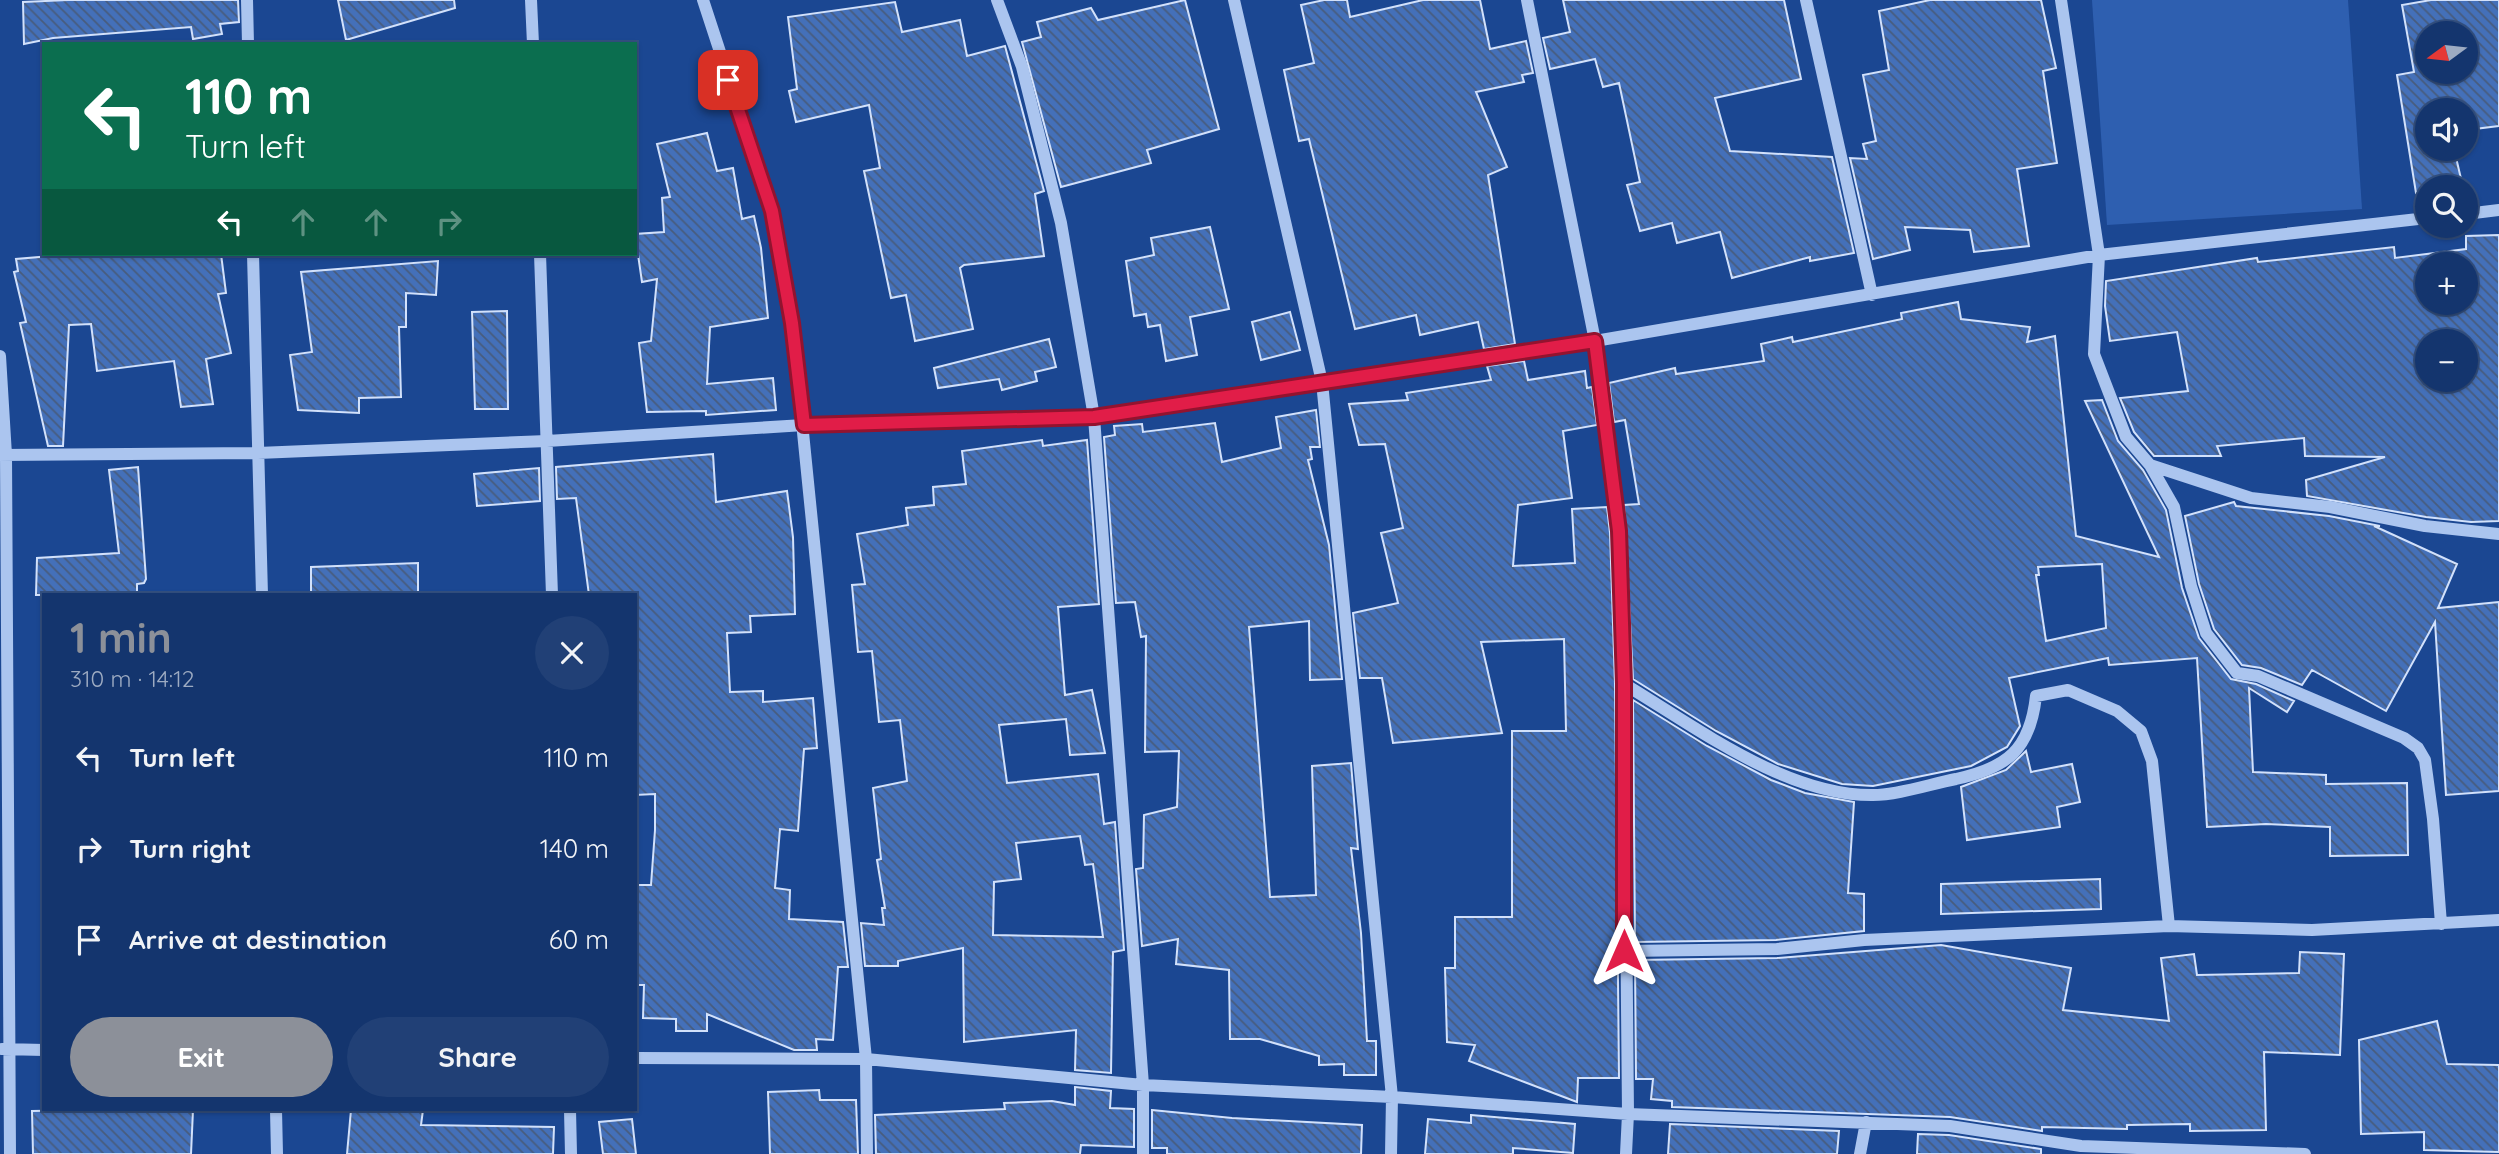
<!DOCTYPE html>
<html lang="en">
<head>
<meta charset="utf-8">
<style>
  :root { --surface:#14356e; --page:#214076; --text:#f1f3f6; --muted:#9dabc2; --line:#335081; --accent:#8c9099 }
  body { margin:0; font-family:Quicksand,sans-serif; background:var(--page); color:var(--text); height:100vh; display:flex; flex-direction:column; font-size:26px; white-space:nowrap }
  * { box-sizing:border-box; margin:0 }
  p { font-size:23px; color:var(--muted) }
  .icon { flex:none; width:38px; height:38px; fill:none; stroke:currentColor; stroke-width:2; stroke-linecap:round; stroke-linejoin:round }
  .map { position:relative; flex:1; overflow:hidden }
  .panel { position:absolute; left:42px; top:593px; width:595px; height:518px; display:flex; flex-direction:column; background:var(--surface); border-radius:0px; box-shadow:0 2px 5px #0004,0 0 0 2px var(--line) }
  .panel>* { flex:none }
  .hud { position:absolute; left:42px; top:42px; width:595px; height:214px; border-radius:0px; box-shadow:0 2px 5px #0004,0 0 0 2px var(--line); background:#0b6e4f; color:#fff; overflow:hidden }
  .needle { width:46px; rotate:255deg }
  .buttons { position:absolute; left:2415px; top:21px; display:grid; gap:14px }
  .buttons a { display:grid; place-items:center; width:63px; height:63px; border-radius:50%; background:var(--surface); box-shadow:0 2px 5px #0004,0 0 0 2px var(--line); font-size:35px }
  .pin { position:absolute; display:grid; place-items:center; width:60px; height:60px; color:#fff; margin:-30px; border-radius:14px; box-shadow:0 4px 10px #0006 }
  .me { position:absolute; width:77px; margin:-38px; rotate:0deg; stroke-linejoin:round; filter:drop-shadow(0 0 5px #0008) }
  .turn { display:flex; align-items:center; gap:24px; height:147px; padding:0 28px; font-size:32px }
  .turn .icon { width:91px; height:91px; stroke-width:2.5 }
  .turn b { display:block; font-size:49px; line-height:60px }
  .lanes { display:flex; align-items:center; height:66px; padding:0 28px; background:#0003; justify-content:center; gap:35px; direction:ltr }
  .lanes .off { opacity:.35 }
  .round { display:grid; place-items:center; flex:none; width:74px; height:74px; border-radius:37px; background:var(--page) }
  .headline { display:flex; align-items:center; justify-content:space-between; height:119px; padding:0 28px }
  h1 { font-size:42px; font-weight:700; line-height:52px; color:var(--accent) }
  .button { display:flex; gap:14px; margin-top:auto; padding:14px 28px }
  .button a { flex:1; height:80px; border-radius:42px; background:var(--accent); color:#fff; font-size:28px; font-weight:700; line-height:80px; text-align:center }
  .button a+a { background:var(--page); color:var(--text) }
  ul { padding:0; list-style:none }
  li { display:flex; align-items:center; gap:21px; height:91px; padding:0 28px }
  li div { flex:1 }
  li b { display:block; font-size:26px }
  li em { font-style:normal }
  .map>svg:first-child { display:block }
  .garden { fill:#2e5fb0 }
  .building { fill:url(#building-back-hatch); stroke:#d2e1fb; stroke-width:2; fill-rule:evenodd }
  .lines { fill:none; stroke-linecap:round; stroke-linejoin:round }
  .minor { stroke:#abc5ef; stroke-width:12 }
  .route-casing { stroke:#92132f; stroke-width:18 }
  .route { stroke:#e11d48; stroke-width:12 }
</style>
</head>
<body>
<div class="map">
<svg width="2499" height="1154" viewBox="0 0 2499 1154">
  <defs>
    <pattern id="building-back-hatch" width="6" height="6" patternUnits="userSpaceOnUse" patternTransform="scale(1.75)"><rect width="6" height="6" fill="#4470b9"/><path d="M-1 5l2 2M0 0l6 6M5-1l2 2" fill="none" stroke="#485c7d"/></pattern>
  </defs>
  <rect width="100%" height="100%" fill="#1b4792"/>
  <path class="garden" d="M2092,0H2348L2362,209L2107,225Z"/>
  <path class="building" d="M68,0H238L239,22L220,24L222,34L193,39L191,27L53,38L24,44L23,2Z
    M338,0H454L455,8L346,40Z
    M1185,0L1219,129L1147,150L1151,163L1061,187L1022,42L1041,37L1037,22L1091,8L1098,20Z
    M1324,0H1347L1350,17L1423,0H1480L1490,49L1526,41L1533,73L1522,75L1524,82L1476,92L1507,167L1488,175L1515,344L1484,349L1478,322L1420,335L1416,315L1355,329L1309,139L1299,141L1284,70L1314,63L1301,5Z
    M1563,0H1784L1801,79L1715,98L1730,151L1832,157L1854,253L1810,261V257L1732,278L1720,232L1677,243L1672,223L1640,231L1627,185L1640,182L1619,83L1603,87L1595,59L1550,69L1543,38L1570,32Z
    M1930,0H2041L2056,68L2043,71L2057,163L2017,169L2029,246L1974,252L1970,230L1905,227L1910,250L1873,259L1850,158L1867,159L1863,144L1876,141L1863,75L1889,70L1879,11Z
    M2431,0H2499V126L2466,130V110H2427V149H2454L2462,183L2427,187V190L2416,193L2397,75L2414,72L2402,5ZM2427,33H2466V72H2427Z
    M895,2L902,32L960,20L967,56L1005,46L1044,191L1035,194L1044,256L964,265L960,268L973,329L915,341L906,295L891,298L864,171L880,168L869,105L796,122L789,91L797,89L788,17Z
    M707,133L717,171L733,168L742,219L754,216L761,248L768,318L710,327L707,384L773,378L776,410L706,415V411L647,412L639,343L651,341L657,279L642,282L635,234L664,232L662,198L670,197L657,144Z
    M1210,227L1229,309L1190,317L1197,355L1166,361L1160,325L1148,327L1146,314L1134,316L1126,261L1154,255L1151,238Z
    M2499,235V521L2471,522L2426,517L2307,496L2306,480L2385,457L2305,456L2304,438L2217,446L2221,456H2154L2134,432L2120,398L2188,391L2177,332L2110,341L2105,306L2106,281L2257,258L2258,262L2394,247L2395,258L2466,249V236ZM2427,264H2466V303H2427ZM2427,341H2466V380H2427Z
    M75,254H221L226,293L218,294L231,353L206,359L213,404L181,407L174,361L97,371L91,324L69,325L63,446H48L20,323L26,322L14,272L18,271L16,259Z
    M438,261L436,295L406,293V327H399L401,397L359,398V413L298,410L290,355L312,352L301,272Z
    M1958,302L1961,319L2030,327L2027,342L2055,336L2076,536L2159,557L2085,401L2102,400L2118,441L2143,470L2166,510L2182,588L2199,638L2231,679L2256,684L2294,701L2287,712L2249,688L2253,772L2326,775V784L2407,783L2408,855L2330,856V827L2266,824L2207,827L2197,658L2109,665L2108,658L2009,678L2020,726L2007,747L1971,766L1873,786L1842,784L1778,764L1716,731L1633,679L1624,505L1639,504L1625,420L1614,422L1609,383L1675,368L1676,374L1764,361L1761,344L1792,337L1793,342L1902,319L1901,313ZM2102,564L2106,628L2046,641L2036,575H2039L2038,567Z
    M507,311L508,409H475L472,312Z
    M1290,312L1300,350L1261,360L1252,322Z
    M1049,339L1056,367L1035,372L1037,381L1002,390L999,379L938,388L934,368Z
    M1524,361L1528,380L1585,371L1587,388L1592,387L1597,425L1563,431L1572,498L1518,505L1513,566L1575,563L1572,509L1607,507L1610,533L1615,684L1619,1078H1578L1577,1102L1469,1061L1475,1045L1447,1042L1445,968H1455V917H1512V731H1566L1564,639L1481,642L1502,733L1393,743L1382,678H1360L1353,613L1398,603L1381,533L1403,528L1385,444L1359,445L1349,404L1408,400L1406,393L1491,380L1487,366Z
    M1316,410L1320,447H1310L1312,459L1308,460L1329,545L1342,679L1310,680L1309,621L1249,627L1270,897L1316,895L1312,766L1351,763L1358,849L1351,848L1361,933L1367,1041H1376V1075H1344V1064L1319,1065V1056L1260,1039H1230L1229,970L1176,964L1178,939L1142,946L1136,869L1143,868L1144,815L1177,807L1179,751L1145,752L1146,636L1141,637L1135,602L1116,603L1104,437L1115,435L1114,426L1142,424L1143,432L1215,423L1222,462L1281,448L1276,417Z
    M1042,440L1043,446L1087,440L1099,604L1058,607L1065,695L1092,690L1105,753L1070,755L1066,719L999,725L1007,783L1098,774L1104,824L1115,822L1124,950L1113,952L1111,1073L1075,1070L1076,1030L964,1042L963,948L898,961V966H865L861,923L884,925L882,908H885L877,860L881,859L873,788L907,781L900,720L879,722L872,651L858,652L852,585L865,584L857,534L908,525L906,508L934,505L933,487L966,484L962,451ZM1080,836L1085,865L1093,864L1103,937L993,935L994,882L1021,879L1016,843Z
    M713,454L716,502L787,491L793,537L795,614L750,616L751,632L727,633L730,692L763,691V702L813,698L817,748L804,749L798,831L780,829L775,888L790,890L789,919L843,922L848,967H838L833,1040L816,1039L817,1050H794L707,1014V1031H676V1019L643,1018L644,985H635V885H651L655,830V794L635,795V595H589L576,498L557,499L556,467Z
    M138,467L146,579L144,583L137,584V595H36L37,558L119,553L109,470Z
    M539,468L540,501L477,506L474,474Z
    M2234,502L2236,506L2329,516L2380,526H2374L2457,564L2438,608L2499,602V791L2446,795L2435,622L2386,711L2312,670L2302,685L2261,668L2242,665L2214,629L2199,584L2185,516Z
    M418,563V595H311V567Z
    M1633,700L1707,746L1771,780L1805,793L1854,802L1848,893L1864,894V931L1776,940L1635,942Z
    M2026,751L2031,772L2072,764L2080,802L2057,807L2060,827L1967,840L1961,787L2006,770Z
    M2100,879L2101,909L1941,914V884Z
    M1941,945L2071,968L2063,1010L2169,1021L2161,958L2194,954L2197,975L2299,973L2300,952L2344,954L2340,1055L2264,1052L2266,1130L2190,1131V1124L2127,1125V1129L2042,1127V1131L1950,1117L1672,1107V1101L1651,1099L1653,1079H1636L1635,960L1777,958Z
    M2437,1021L2447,1064L2499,1065V1152L2424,1150V1132L2361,1134L2359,1040Z
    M1075,1087L1111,1091L1110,1108L1134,1109V1147L1081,1145L1080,1154H876L875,1115L1005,1109L1004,1103L1052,1101L1075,1105Z
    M819,1090L820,1100H856L858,1154H770L768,1092Z
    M86,1110H193L191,1154H33L32,1111Z
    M351,1110H423L421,1125L554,1127L553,1154H347Z
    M1152,1110L1232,1118L1362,1125L1361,1154H1167V1148H1152Z
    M1471,1115L1575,1124L1573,1153L1513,1148V1154H1425L1428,1119L1471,1123Z
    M632,1119L636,1154H603L599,1122Z
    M1670,1124L1839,1131L1837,1154H1668Z
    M1918,1134L1949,1135L2041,1149V1154H1917Z"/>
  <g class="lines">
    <path class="minor" d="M247,0L248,44
      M531,0L533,44
      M703,0L772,211L792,323L866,1059L867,1154
      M997,0L1022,67L1061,223L1094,417L1143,1085V1154
      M1234,0L1322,382L1392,1097L1391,1154
      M1527,0L1595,341L1619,532L1624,684L1628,1114L1626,1154
      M1806,0L1872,295
      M2061,0L2099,255L2094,354L2126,437L2150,465L2174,507L2191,586L2206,633L2237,673L2258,676L2404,738L2418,748L2425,760L2433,819L2441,924
      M2466,214L2499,210
      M253,254L262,595
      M540,254L552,595
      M0,356L6,455L10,1154
      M0,455L258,453L547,441L804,425L1094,417L1595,341L2099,255L2427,218
      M2150,465L2251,498L2330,507L2425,526L2499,534
      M1624,684C1696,727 1786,796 1873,795C1899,795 1930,784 1956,779C2007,768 2030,750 2036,696L2068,690L2117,711L2141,731L2152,761L2169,926
      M1624,951L1777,949L1864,940L2169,926L2312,930L2499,920
      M2,1049L44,1050
      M635,1058L866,1059L1143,1085L1392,1097L1628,1114L1950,1126L2081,1146L2305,1154
      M276,1110L277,1154
      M570,1110L571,1154
      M1860,1154L1866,1122"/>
  </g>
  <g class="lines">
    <defs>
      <path id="route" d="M728,80L772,211L792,323L804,425L1094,417L1595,341L1619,531L1624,684V951"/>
    </defs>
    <use href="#route" class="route-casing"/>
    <use href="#route" class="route"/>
  </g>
</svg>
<div class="buttons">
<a><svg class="needle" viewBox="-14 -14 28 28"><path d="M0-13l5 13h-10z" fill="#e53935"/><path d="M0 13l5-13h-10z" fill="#9dabc2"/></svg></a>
<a><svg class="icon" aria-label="sound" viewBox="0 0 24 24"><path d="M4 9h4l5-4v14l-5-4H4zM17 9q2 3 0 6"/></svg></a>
<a><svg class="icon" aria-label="search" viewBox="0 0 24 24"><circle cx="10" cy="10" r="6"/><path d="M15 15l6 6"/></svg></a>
<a>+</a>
<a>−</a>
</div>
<div class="pin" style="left:728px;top:80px;background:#d93025"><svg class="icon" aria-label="arrive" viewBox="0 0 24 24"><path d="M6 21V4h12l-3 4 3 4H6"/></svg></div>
<svg class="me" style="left:1624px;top:951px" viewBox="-20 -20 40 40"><path d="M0-17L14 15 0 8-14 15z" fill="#e11d48" stroke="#fff" stroke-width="4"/></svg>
<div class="hud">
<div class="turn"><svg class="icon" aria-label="left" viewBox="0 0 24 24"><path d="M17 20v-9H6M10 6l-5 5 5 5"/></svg><div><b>110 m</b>Turn left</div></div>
<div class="lanes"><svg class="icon" aria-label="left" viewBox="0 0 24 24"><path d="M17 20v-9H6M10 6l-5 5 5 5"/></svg><svg class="icon off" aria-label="ahead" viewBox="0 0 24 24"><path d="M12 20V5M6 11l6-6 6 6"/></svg><svg class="icon off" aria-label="ahead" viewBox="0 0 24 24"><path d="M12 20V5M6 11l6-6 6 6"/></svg><svg class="icon off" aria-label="right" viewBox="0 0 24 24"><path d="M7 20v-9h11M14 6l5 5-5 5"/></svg></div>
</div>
<section class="panel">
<div class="headline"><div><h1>1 min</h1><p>310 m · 14:12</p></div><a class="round"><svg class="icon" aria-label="close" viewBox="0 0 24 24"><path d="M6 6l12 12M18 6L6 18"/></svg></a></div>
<ul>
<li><svg class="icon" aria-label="left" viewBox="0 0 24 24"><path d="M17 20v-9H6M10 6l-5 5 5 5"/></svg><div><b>Turn left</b></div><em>110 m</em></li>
<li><svg class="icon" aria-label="right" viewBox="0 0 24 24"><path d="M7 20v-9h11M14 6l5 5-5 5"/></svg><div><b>Turn right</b></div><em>140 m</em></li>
<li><svg class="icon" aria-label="arrive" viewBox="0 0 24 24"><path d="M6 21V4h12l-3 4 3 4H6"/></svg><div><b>Arrive at destination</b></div><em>60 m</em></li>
</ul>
<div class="button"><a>Exit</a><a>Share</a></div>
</section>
</div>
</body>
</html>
